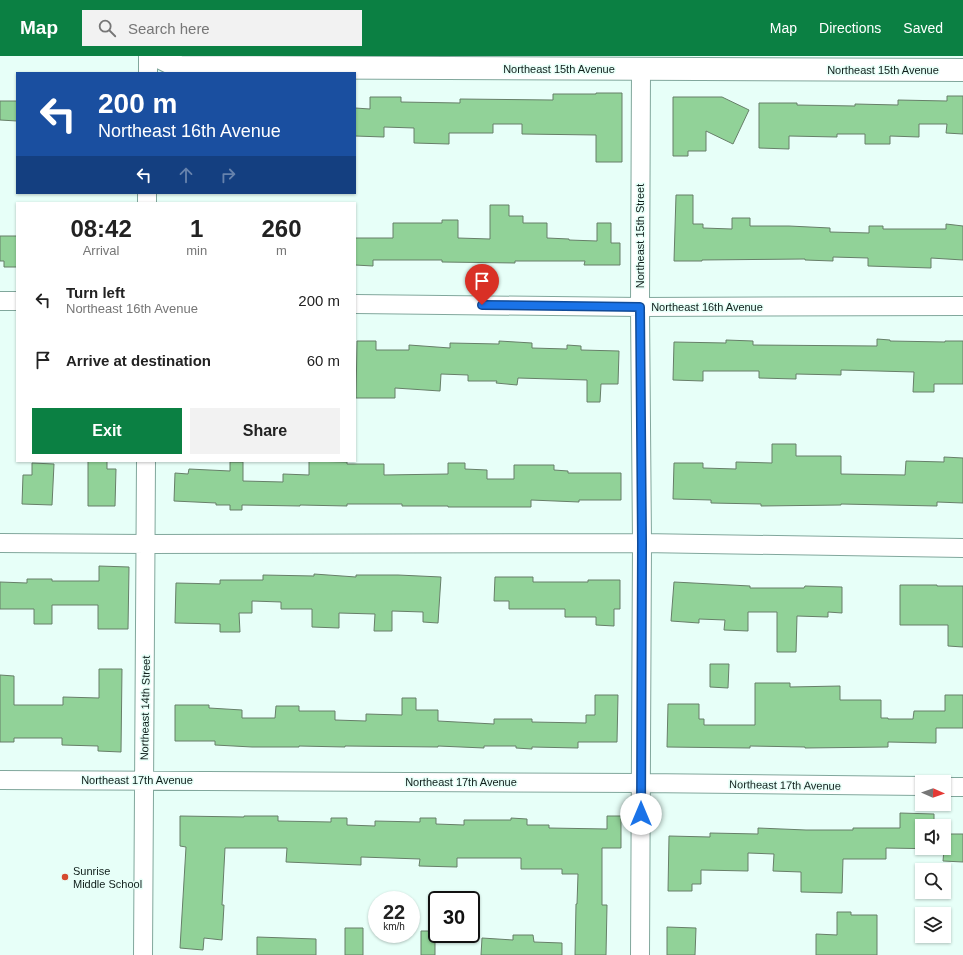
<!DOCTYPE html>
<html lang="en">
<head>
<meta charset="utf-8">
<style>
  :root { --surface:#fff; --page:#f2f2f2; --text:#222; --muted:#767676; --accent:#0b8043 }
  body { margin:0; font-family:Arial,sans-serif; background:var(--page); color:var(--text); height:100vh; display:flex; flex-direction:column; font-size:15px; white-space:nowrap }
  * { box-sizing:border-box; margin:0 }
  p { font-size:13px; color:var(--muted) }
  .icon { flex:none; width:22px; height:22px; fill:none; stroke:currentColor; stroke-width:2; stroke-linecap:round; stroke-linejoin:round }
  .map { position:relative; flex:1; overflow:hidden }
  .sheet { position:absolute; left:16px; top:146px; width:340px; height:260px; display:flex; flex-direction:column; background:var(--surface); border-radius:0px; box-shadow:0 1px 3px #0004 }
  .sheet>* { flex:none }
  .hud { position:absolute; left:16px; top:16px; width:340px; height:122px; border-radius:0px; box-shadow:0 1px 3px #0004; background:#1a4fa0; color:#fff; overflow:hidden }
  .needle { width:26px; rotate:92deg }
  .fabs { position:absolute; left:915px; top:719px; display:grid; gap:8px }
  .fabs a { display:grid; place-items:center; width:36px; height:36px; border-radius:0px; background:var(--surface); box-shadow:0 1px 3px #0004; font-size:20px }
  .speed { position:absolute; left:368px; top:835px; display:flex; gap:8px; font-size:20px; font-weight:700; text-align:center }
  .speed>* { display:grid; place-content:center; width:52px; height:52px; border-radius:50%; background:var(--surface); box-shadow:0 1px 3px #0004; line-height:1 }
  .speed small { font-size:10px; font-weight:400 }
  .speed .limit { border:2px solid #111; border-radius:6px; background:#fff; color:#111 }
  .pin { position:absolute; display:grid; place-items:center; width:34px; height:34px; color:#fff; margin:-41px -17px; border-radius:50% 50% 50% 0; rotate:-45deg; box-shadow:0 0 4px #0007 }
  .pin .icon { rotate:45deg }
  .me { position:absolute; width:44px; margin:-22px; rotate:0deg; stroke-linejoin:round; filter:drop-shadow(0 0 3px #0008) }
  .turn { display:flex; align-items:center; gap:14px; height:84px; padding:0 16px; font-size:18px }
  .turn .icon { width:52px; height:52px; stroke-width:2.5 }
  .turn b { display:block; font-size:28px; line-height:34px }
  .lanes { display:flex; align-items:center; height:38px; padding:0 16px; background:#0003; justify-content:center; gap:20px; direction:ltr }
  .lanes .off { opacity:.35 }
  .eta { display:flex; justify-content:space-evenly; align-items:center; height:68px; text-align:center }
  .eta b { font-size:24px; font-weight:700; line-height:28px }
  .cta { display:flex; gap:8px; margin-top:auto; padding:8px 16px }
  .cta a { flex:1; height:46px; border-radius:0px; background:var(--accent); color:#fff; font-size:16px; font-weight:700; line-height:46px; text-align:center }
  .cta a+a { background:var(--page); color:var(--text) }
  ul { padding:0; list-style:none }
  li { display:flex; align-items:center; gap:12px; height:60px; padding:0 16px }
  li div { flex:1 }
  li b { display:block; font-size:15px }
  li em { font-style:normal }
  header { display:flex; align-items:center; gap:24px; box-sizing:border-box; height:56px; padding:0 20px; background:var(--accent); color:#fff }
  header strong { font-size:19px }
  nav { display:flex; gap:22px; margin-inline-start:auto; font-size:14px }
  .search { width:280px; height:36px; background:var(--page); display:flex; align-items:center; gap:10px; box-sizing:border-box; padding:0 14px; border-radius:0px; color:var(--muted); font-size:15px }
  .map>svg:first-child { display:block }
  .building { fill:#91d298; stroke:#677f69 }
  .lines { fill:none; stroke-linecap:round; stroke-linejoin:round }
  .street-casing { stroke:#81a79c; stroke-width:20 }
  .secondary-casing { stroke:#81a79c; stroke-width:24 }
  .street { stroke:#fff; stroke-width:18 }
  .secondary { stroke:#fff; stroke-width:22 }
  .route-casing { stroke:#114b97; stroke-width:10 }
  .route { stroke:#1a73e8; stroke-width:7 }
  .poi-dot { fill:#d54a2f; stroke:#e7fff8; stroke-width:1.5 }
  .labels { text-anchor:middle; stroke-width:3; stroke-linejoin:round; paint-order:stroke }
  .street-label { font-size:11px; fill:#0f1e1a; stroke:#e7fff8 }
  .poi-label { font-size:11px; fill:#0f1e1a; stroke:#e7fff8; text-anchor:start }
</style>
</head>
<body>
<header>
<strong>Map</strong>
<div class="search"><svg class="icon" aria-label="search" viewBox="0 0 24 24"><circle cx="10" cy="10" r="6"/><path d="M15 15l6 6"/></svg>Search here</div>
<nav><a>Map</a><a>Directions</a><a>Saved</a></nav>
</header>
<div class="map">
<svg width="963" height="899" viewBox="0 0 963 899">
  <rect width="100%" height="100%" fill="#e7fff8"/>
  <path class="building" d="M596,37H622V106H596V79L522,78V68H493V77H449V88L414,87V72L384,71V81L355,80V52L370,53V41H401V46L460,47V43L553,44V38H596Z
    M947,40H963V78L946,77L947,68H919V81L890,80V88H865V78H837V81L789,80V93L759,92V47H797V49L855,50V48L898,49V44L947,45Z
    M673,41H722L749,54L733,88L706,75V95H688V100H673Z
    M0,45H17V65L0,64Z
    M676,139H693V168H703V172L732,173V162H750V170H789L830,172V176L869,177V170H883V173H946V168L963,170V204L931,202V212L868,210V202L833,201V205L805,204V203L702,204V205H674Z
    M490,149H509V160H523V167H547V182L569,183V184L597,185V167H611V187H620V209H584L585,205H515V207L442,206V204H373V210L355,209V182H393V167H442V164H458V182L490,183Z
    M0,180H17V211H4V205H0Z
    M877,283L890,284V285L945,286V285H963V328H934V336H913L914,316L841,314V319L796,318V323L759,322V315H703V325L673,324L674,286L726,287V284L753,285V289L877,290Z
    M357,285H376V294H409V289L450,292V287L499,288V285L532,287V292L567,293V289L581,290V294L619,295L618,328H601L600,346H587V324L518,322L517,329L496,327L497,325H468V319L441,318L440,335L395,332V342H356Z
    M772,388H796V400H841V418L905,419L906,405L944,406V401L963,402V447L937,446V450L841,448V449L761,450V448L711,447V444L673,443L674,407H703V412L736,413V406L772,407Z
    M88,405H107V413H116L115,450H88Z
    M309,405L347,406V408H384V419L448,418V407H465V413L487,414V423H514V409H554V414L568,415V417H621V444H579V446L531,444V451H448V450H402V448H347V450L300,449V450L242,449V454H230V449H216V447L174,445L175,417L188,418L189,413L230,415V406H243V425L283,426V418L309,419Z
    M32,407L54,408L52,449L22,448L23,419H32Z
    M99,510L129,511L128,573H98V549H52V568H34V553H0V526L27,527V523H52V525H99Z
    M314,518L356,521V519H398L441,521L438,567L423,566V556L392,555V575H374L375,558L339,557V572L312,571V553H281V546L252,545V557H239L240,576H220V568L175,567L176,527L220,528V524H263V519L314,520Z
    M495,521H533V526H588V524H620V553H614V570L596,569V561H565V553H509V545H494Z
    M674,526L750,530V532H804L805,530L842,531V557L828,556V561L797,560L796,596H777V556H748V575L724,574L725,564L699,563V567L671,565Z
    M900,529H937V530H963V591L948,590V569H900Z
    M710,608H729L728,632L710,631Z
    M99,613H122L121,696L98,695V690L62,689V682H14V686H0V619L14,620V649H63V641L99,642Z
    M755,627H790V631L840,630V644H881V662H888V663H913L914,655H945V639H963V672H936V687L888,686V691L805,692V691L750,690V692L667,691L668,648H699V663H704V669H755Z
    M595,639H618L617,686H578V692L532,691V693L516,692V690H484V692L438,690V691L345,690V691L299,690V691H252L215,689V685H175V649H209V652L242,654V662H275L276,650H299V655H335V664L366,665V658L402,659V642H416V654H438V665L494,668V663H532V666L586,667V659H595Z
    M900,757L934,758V770H922V792H944V778H963V806L943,805L944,793L886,792V803H843L842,837L801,836V816L773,815L774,798L748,797V815L701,814V828H692V835H668L669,780L710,781V777L758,778V772L806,774H853V772H900Z
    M180,760L244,761V760H278V765L331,766V762H347V769L375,770V765L420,766V762H436V768L464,769V764H511V762L527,763V769H549V772L607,773V760H621V792H602V849H607L606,899H575L576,848H577L578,818H562V813H521V802H457V811L419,810L420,803L361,801V809L286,806L287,792H225L222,849H224L222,884L204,882L203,894L180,892L186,791L180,790Z
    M837,856H851V859H877V899H816V878L837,879Z
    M667,871L696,872L695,899H667Z
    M345,872H363V899H345Z
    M421,875H435V899H421Z
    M513,879H533L534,886L562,887V899H481L482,882L513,884Z
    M257,881L316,883V899H257Z"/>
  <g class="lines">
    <defs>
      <path id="street" d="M148,0V17
        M147,147V137
        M0,245H17
        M355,248L640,251L963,250
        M0,487L146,488L642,487L963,492
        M0,724L641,727L922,730
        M944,731H963
        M143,899L146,405
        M640,899L642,487L640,251L641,13"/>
      <path id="secondary" d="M157,0L179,11L963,14"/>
    </defs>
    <use href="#street" class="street-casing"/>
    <use href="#secondary" class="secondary-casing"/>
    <use href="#street" class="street"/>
    <use href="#secondary" class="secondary"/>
  </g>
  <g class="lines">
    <defs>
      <path id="route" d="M482,249L640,251L642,487L641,758"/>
    </defs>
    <use href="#route" class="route-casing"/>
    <use href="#route" class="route"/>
  </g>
  <circle class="poi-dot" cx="65" cy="821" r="4"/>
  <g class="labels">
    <g class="street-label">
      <text x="559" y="17">Northeast 15th Avenue</text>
      <text x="883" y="18">Northeast 15th Avenue</text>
      <text transform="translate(640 180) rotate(-90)" y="4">Northeast 15th Street</text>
      <text x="707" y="255">Northeast 16th Avenue</text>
      <text transform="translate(145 652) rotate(-89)" y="4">Northeast 14th Street</text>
      <text x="137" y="728">Northeast 17th Avenue</text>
      <text x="461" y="730">Northeast 17th Avenue</text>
      <text transform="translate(785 729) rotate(1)" y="4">Northeast 17th Avenue</text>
    </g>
    <g class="poi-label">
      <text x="73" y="819">Sunrise<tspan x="73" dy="13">Middle School</tspan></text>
    </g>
  </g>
</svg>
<div class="fabs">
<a><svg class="needle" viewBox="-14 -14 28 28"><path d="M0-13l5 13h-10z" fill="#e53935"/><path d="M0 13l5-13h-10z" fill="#767676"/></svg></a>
<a><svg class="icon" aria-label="sound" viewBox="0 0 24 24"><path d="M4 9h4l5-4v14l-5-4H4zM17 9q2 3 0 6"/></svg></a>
<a><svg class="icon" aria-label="search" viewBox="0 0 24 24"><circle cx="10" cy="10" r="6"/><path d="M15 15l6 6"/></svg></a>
<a><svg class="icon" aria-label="layers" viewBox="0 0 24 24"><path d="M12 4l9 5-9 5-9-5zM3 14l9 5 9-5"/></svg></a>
</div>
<div class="speed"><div>22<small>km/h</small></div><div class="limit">30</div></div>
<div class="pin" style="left:482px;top:249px;background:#d93025"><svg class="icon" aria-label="arrive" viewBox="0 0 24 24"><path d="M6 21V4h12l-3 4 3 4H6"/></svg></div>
<svg class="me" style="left:641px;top:758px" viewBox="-20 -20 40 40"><circle r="19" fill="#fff"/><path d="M0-13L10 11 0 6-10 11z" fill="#1a73e8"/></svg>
<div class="hud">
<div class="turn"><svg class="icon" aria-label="left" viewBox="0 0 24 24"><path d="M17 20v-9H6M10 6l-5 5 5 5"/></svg><div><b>200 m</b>Northeast 16th Avenue</div></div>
<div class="lanes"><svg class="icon" aria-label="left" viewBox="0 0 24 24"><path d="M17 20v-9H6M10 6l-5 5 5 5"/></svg><svg class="icon off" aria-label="ahead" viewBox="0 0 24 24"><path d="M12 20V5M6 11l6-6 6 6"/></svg><svg class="icon off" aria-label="right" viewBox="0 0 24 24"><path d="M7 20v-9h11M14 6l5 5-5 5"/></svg></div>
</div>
<section class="sheet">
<div class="eta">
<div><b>08:42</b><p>Arrival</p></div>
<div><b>1</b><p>min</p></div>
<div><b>260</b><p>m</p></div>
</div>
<ul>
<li><svg class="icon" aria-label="left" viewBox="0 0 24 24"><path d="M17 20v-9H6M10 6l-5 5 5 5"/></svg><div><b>Turn left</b><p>Northeast 16th Avenue</p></div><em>200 m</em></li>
<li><svg class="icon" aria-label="arrive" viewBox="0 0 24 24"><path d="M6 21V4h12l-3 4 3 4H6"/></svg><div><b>Arrive at destination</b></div><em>60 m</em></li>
</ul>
<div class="cta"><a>Exit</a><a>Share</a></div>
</section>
</div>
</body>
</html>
